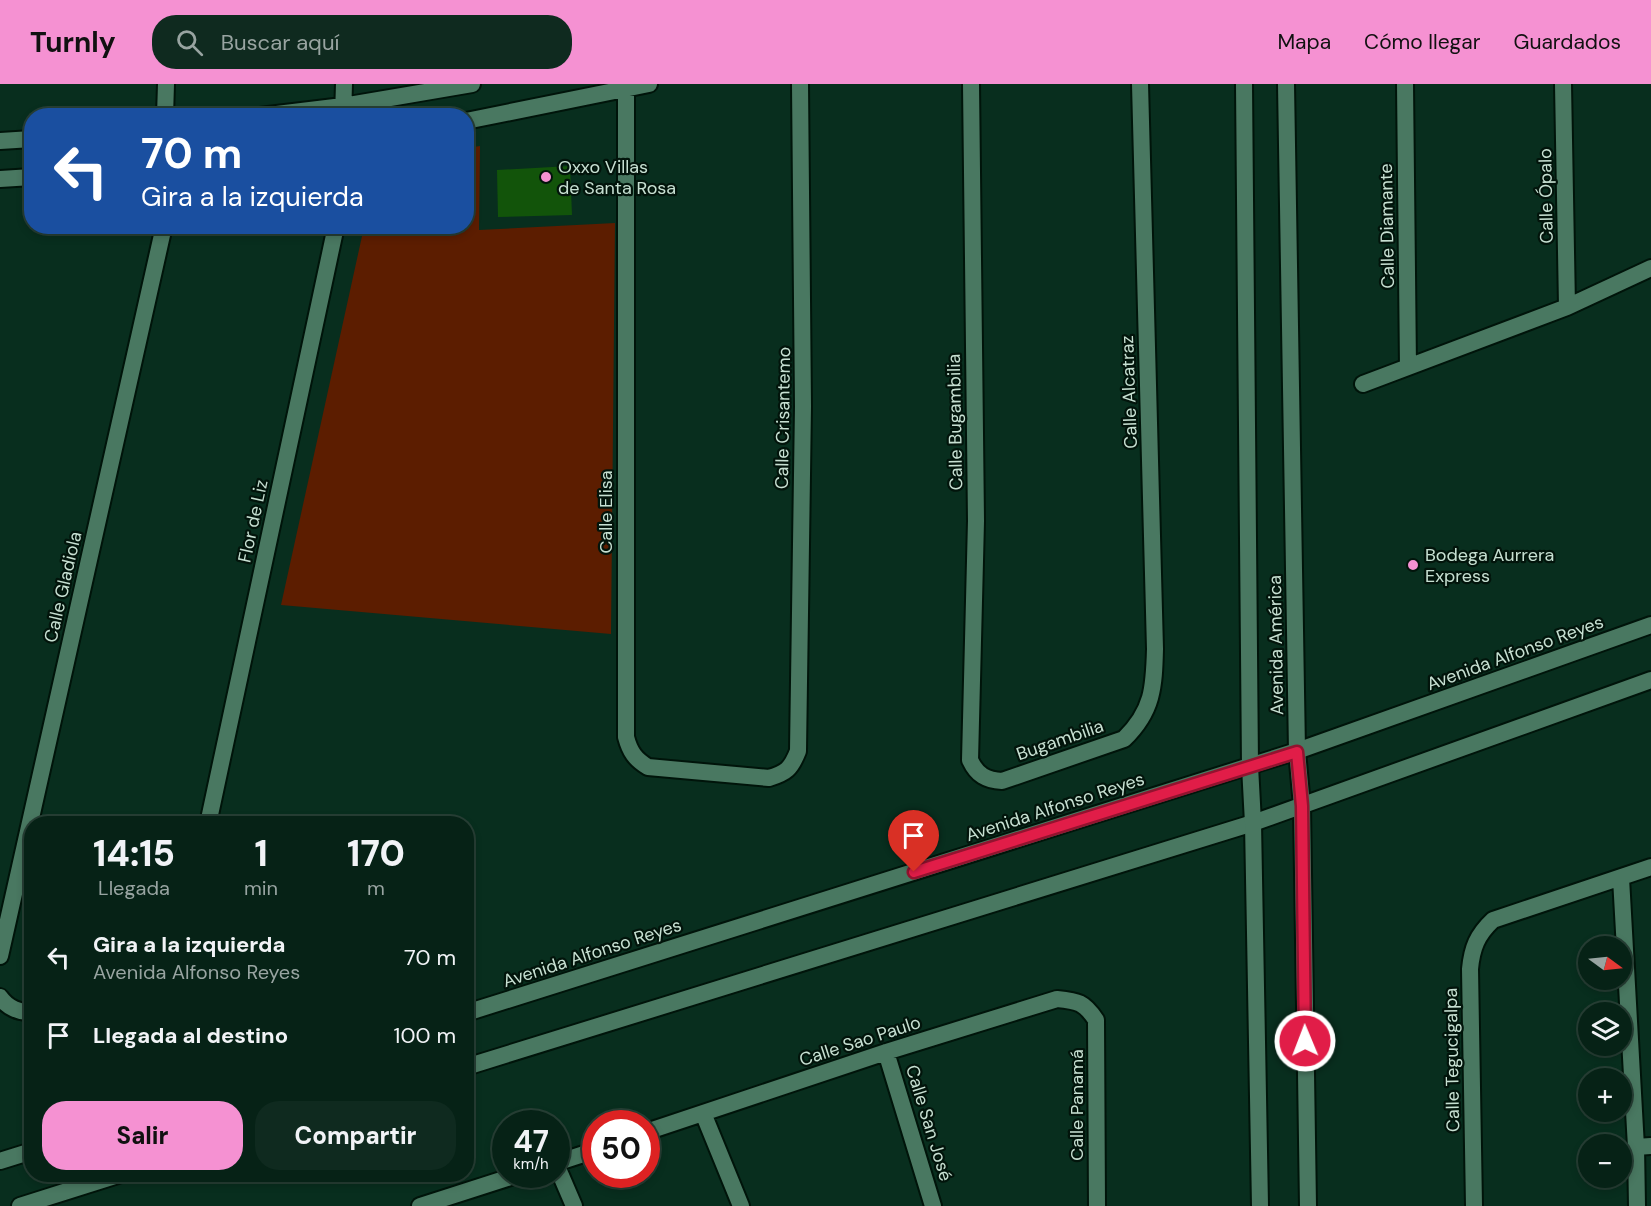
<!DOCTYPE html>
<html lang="es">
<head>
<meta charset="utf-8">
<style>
  :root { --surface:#062216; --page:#0f2a1f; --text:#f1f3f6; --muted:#98a4a1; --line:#273f35; --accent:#f591d2 }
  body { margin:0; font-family:"DM Sans",sans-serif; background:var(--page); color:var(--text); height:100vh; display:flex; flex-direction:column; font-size:22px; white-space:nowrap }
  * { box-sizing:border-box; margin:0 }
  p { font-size:20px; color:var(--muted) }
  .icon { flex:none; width:33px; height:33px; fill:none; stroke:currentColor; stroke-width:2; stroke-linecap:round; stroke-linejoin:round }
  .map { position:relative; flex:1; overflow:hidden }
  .drawer { position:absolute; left:24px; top:732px; width:450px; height:366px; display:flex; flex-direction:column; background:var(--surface); border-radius:24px; box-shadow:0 3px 9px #0003,0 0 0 2px var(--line) }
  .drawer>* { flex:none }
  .banner { position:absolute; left:24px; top:24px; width:450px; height:126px; border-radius:24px; box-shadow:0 3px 9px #0003,0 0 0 2px var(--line); background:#1a4fa0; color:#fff; overflow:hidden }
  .needle { width:39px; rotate:105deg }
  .fabs { position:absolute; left:1578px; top:852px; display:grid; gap:12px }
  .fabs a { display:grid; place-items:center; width:54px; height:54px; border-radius:50%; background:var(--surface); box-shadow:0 3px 9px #0003,0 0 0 2px var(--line); font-size:30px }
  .speed { position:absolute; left:492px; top:1026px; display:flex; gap:12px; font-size:30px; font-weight:700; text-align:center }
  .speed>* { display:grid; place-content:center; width:78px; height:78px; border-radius:50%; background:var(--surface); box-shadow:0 3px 9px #0003,0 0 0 2px var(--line); line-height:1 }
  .speed small { font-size:15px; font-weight:400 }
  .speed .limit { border:9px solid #d22; background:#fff; color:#111 }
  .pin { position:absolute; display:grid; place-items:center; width:51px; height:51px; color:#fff; margin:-62px -26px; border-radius:50% 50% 50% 0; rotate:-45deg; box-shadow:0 0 6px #0007 }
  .pin .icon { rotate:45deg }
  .me { position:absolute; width:66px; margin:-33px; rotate:359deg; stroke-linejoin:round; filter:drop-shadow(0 0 4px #0008) }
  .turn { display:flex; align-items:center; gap:21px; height:126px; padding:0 18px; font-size:27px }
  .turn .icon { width:78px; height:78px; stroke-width:2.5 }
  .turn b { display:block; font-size:42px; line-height:51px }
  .eta { display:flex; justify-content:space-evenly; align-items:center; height:102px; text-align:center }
  .eta b { font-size:36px; font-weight:800; line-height:42px }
  .primary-button { display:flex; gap:12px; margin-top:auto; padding:12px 18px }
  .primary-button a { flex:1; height:69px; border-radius:24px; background:var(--accent); color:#111; font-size:24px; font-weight:800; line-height:69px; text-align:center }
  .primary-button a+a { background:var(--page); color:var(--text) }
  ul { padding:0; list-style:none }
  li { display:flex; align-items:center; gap:18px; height:78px; padding:0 18px }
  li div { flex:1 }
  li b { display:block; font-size:22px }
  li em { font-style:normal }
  header { display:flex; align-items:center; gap:36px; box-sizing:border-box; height:84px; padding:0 30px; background:var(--accent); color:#111 }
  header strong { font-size:28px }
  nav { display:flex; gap:33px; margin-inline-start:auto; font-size:21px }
  .search { width:420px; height:54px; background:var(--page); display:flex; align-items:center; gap:15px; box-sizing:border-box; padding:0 21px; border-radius:24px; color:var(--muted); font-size:22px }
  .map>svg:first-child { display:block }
  .green { fill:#5c1d00 }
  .building { fill:#12540a }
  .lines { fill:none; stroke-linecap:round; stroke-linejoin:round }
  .minor-casing { stroke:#00140a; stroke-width:20 }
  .tertiary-casing { stroke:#00140a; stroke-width:20 }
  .secondary-casing { stroke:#00140a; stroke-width:20 }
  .minor { stroke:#497861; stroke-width:16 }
  .tertiary { stroke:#497861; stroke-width:16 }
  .secondary { stroke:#497861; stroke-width:16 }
  .route-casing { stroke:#92132f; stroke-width:15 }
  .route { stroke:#e11d48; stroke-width:10 }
  .poi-dot { fill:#f591d2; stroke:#02140b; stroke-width:2 }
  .labels { text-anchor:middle; stroke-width:4.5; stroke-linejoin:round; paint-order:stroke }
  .poi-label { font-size:18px; fill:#c7e0d2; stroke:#02140b; text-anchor:start }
  .street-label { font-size:18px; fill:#c7e0d2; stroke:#02140b }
</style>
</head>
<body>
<header>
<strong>Turnly</strong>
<div class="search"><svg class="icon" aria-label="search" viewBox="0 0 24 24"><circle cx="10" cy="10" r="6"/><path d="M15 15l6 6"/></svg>Buscar aquí</div>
<nav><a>Mapa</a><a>Cómo llegar</a><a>Guardados</a></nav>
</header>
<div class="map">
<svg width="1651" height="1122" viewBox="0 0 1651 1122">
  <rect width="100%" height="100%" fill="#082e1e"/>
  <path class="green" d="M480,62L479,146L615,139L611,550L281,521L364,143L466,142L467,64Z"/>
  <path class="building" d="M570,82L572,131L498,133L497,86Z"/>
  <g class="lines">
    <defs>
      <path id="minor" d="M626,0V653C630,668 635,675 648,683L769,694C786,689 791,685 798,667L803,322L800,0
        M971,0L976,437L970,676C977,691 986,696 1002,697L1124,655C1153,627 1154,603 1155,565L1140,0
        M1405,0L1408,283
        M1563,0L1567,223
        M165,32L166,0
        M260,32L343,22L472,0
        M343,32L344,0
        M466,37L649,0
        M0,57L32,55
        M0,95L32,93
        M1363,300L1567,223L1651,184
        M208,740L336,142
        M1621,794L1636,1063L1637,1122
        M0,872L164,142
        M0,913C7,923 20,930 32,927
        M886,968L933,1122
        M703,1029L741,1122
        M646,1048L886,968L1057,915C1078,917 1084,918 1096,936L1097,1122
        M1636,1063L1651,1062
        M556,1079L596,1066
        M556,1080L574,1122
        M420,1122L520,1090
        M1474,1122L1470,885C1472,864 1477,851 1493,836L1651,783"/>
      <path id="tertiary" d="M466,929L1297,667L1651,541
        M466,983L1253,739L1651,596
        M0,1077L32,1067
        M20,1122L121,1090"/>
      <path id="secondary" d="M1244,0L1250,682L1253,739L1260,1122
        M1286,0L1297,667L1302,722L1308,1122"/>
    </defs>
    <use href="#minor" class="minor-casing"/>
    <use href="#tertiary" class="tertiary-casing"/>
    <use href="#secondary" class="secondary-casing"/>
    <use href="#minor" class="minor"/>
    <use href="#tertiary" class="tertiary"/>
    <use href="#secondary" class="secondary"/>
  </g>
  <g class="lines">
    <defs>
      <path id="route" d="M914,788L1297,668L1302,722L1305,957"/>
    </defs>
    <use href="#route" class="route-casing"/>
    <use href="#route" class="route"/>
  </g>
  <g class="poi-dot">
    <circle cx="546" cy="93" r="6"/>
    <circle cx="1413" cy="481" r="6"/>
  </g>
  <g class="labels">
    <g class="poi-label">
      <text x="558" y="89">Oxxo Villas<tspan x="558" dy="21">de Santa Rosa</tspan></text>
      <text x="1425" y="477">Bodega Aurrera<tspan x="1425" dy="21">Express</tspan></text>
    </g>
    <g class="street-label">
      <text transform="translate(1546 112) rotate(-91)" y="6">Calle Ópalo</text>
      <text transform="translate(1387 142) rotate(-91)" y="6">Calle Diamante</text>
      <text transform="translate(1129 308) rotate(-92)" y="6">Calle Alcatraz</text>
      <text transform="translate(783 334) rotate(-89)" y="6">Calle Crisantemo</text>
      <text transform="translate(955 338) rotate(-91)" y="6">Calle Bugambilia</text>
      <text transform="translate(606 428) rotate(-90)" y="6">Calle Elisa</text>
      <text transform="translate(253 437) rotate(-78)" y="6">Flor de Liz</text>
      <text transform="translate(63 503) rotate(-77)" y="6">Calle Gladiola</text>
      <text transform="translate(1276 561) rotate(-91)" y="6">Avenida América</text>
      <text transform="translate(1515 569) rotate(-20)" y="6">Avenida Alfonso Reyes</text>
      <text transform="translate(1060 656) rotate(-19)" y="6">Bugambilia</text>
      <text transform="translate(1055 723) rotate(-18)" y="6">Avenida Alfonso Reyes</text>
      <text transform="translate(592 869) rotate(-18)" y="6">Avenida Alfonso Reyes</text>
      <text transform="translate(860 957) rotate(-18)" y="6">Calle Sao Paulo</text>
      <text transform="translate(1452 976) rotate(-91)" y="6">Calle Tegucigalpa</text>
      <text transform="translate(1077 1021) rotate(-90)" y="6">Calle Panamá</text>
      <text transform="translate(929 1039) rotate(73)" y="6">Calle San José</text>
    </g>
  </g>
</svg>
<div class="fabs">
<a><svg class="needle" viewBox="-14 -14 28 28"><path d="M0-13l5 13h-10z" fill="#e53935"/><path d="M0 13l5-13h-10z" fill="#98a4a1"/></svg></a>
<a><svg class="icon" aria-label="layers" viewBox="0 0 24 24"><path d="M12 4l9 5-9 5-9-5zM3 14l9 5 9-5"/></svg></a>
<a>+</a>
<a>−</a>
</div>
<div class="speed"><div>47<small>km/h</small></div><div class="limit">50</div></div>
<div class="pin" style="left:914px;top:788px;background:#d93025"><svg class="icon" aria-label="arrive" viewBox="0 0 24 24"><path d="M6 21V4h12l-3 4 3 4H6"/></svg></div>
<svg class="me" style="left:1305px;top:957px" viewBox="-20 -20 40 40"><circle r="17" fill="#e11d48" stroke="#fff" stroke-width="3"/><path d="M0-11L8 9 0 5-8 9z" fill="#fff"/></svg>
<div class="banner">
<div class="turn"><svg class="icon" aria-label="left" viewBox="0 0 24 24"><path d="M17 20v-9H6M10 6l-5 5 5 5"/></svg><div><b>70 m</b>Gira a la izquierda</div></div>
</div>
<section class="drawer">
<div class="eta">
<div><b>14:15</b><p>Llegada</p></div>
<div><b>1</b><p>min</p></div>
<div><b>170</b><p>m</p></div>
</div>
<ul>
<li><svg class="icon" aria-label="left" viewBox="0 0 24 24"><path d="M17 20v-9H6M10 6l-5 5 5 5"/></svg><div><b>Gira a la izquierda</b><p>Avenida Alfonso Reyes</p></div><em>70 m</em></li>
<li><svg class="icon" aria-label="arrive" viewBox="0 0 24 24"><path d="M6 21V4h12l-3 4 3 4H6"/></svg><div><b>Llegada al destino</b></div><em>100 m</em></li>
</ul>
<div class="primary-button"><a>Salir</a><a>Compartir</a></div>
</section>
</div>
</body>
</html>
